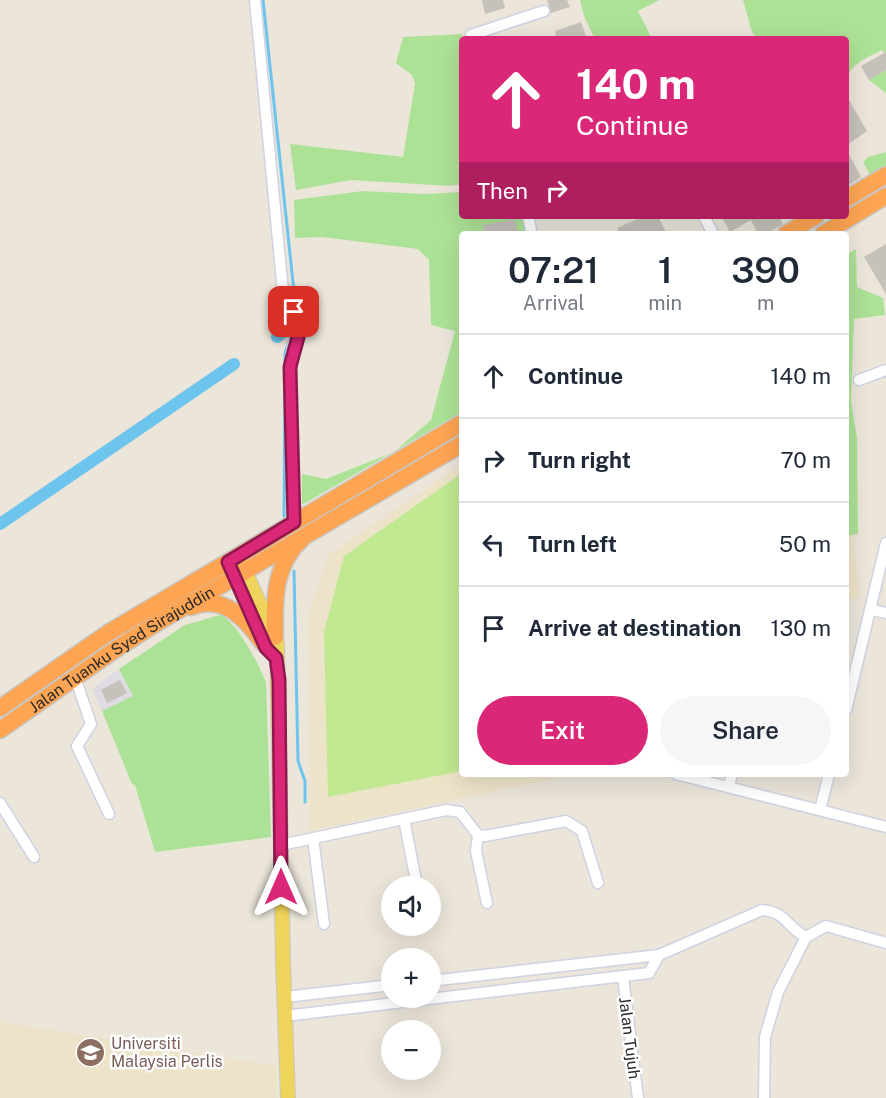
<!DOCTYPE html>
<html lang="en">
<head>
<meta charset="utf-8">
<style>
  :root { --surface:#fff; --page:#f6f6f7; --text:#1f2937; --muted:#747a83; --line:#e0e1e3; --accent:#db2777 }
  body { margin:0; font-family:"Public Sans",sans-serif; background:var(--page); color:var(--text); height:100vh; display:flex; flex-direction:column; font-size:22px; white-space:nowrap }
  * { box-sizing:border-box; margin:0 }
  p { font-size:20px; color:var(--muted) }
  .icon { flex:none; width:33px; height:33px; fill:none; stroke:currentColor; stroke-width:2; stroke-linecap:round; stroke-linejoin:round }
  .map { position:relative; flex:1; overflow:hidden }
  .side { position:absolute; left:459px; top:231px; width:390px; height:546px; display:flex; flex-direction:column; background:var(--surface); border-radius:6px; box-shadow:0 6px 24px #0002 }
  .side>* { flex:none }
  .hud { position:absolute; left:459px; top:36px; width:390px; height:183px; border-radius:6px; box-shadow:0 6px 24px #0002; background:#db2777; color:#fff; overflow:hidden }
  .buttons { position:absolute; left:381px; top:876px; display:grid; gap:12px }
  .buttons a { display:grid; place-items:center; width:60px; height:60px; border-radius:50%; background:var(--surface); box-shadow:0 6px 24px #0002; font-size:30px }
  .pin { position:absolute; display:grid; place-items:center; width:51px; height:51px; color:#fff; margin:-26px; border-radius:12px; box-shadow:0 3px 9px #0006 }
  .me { position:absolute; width:66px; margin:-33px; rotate:0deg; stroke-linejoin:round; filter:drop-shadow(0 0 4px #0008) }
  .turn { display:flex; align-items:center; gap:21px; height:126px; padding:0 18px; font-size:27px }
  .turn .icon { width:78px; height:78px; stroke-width:2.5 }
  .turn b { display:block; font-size:42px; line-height:51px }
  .then { display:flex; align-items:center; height:57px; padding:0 18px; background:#0003; gap:12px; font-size:22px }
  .eta { display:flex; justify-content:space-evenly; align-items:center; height:102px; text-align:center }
  .eta b { font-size:36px; font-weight:600; line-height:42px }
  .button { display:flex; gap:12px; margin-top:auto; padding:12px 18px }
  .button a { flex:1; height:69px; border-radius:36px; background:var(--accent); color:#fff; font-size:24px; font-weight:600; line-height:69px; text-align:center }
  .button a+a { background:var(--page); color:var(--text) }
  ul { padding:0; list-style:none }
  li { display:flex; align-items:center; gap:18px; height:84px; padding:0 18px; border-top:2px solid var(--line) }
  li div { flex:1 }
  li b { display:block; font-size:22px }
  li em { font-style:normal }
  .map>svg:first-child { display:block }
  .industrial { fill:#dedbe3 }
  .education { fill:#ede3c9 }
  .green { fill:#ace296 }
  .pitch { fill:#c0e992 }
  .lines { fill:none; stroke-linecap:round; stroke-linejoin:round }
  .stream { stroke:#6dc5ed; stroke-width:3 }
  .canal { stroke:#6dc5ed; stroke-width:12 }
  .building { fill:#c6c1ba }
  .minor-casing { stroke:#cfd2e2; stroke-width:13 }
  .major-casing { stroke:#c7c7c7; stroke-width:16 }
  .highway-casing { stroke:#c7c7c7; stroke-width:19 }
  .minor { stroke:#fff; stroke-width:10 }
  .major { stroke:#efd45b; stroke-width:14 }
  .highway { stroke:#fda553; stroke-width:16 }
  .route-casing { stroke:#8e194d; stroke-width:15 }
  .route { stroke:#db2777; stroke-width:10 }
  .labels { text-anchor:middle; stroke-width:5; stroke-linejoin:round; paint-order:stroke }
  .street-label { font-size:16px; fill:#292929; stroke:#fff }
  .education-label { font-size:16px; fill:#785e54; stroke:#fff; text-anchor:start }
</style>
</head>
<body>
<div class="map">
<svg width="886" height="1098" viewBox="0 0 886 1098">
  <rect width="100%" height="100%" fill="#ebe5da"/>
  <path class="industrial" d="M119,669L133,696L102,711L92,689Z"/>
  <path class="education" d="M462,464V774H575L310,831L308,614L328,555Z
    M846,499L861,597L846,600Z
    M0,1022L277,1066V1098H0Z"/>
  <path class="green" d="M580,0H659L638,11L652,39H595L584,16Z
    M743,0H886V56L882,50C868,57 849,64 846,82V39H758L752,32Z
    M462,34V184L450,186L351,180L296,190L290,144L403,157L415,84L412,75L396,63L403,37Z
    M886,70V93L869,80Z
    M886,152V167L870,175L863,162L868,157Z
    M363,191L424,194L462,192V216H522L527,234H462V412L302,505V474L326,479L394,452L431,420L455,331L431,325L429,260L418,249L322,237L295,238L294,200Z
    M856,249L857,287L883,298L885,315L854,319L851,401L857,438L858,534L846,536V255Z
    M220,615C236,620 260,666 266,683L271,837L155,852L135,785L132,784L102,711L133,696L119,669L185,625Z"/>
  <path class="pitch" d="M462,473V771L328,797L324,632L344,556Z"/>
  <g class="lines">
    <path class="stream" d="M263,0L295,301
      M285,367V353L295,323
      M284,516L285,380
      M294,571L298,761L305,781V802"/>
    <path class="canal" d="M277,337L295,323
      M0,524L234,364"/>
  </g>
  <path class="building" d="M482,0H503L505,8L485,14Z
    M547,0H567L570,7L551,13Z
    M581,22L587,39H557L555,31Z
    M886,52V70L869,80L861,66Z
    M846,95L867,131L846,146Z
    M846,149L861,177L846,187Z
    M644,216H658L667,234H620L617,228Z
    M721,216H779L783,224L766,234H758L751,220L730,232Z
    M515,219L518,234H484L483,225Z
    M886,244V294L864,257Z
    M120,680L127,693L107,703L101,690Z"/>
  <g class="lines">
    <defs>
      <path id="minor" d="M255,0L285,313L294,312L301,318V324L293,345L290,368L294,522
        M470,39L471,35L544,11
        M528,216L532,234
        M704,216L713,234
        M859,380L886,370
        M872,610L886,613
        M75,677L91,724L77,746L109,814
        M846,710L886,543
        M676,774L886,827
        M729,786L732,774
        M0,803L34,857
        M820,810L829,774
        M404,819L417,886
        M478,835L476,851L487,903
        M313,838L324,924
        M281,845L446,810L460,812L478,835L485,836L566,821L582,831L598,883
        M623,977L638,1098
        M430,981L659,955L762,910C787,912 786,927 806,937L826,926L886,943
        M285,997L392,985
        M285,1016L649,973L659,955
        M764,1098L765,1037L778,992L806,937"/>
      <path id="major" d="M241,562L277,643L283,961L288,1098
        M232,570L258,632"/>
      <g id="highway">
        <path d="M846,199L886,175"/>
        <path d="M786,234L816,216"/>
        <path d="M823,234L886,196"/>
        <path d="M191,607C223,593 246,619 263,643"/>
        <path d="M275,637C274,603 273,566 301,540"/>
        <path d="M0,708L108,633L462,423"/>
        <path id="s1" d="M0,730L116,649L160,621L462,444"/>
      </g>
    </defs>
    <use href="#minor" class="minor-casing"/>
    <use href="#major" class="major-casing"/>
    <use href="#highway" class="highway-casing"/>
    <use href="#minor" class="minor"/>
    <use href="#major" class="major"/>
    <use href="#highway" class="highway"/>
  </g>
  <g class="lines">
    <defs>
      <path id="route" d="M281,887L279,680L276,658L266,648L228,562L294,522L290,368C291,360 303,324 301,319C300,317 296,313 294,312"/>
    </defs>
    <use href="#route" class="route-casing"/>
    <use href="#route" class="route"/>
  </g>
  <defs>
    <symbol id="university-disc" viewBox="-11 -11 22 22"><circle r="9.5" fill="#8d6e63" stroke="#fff"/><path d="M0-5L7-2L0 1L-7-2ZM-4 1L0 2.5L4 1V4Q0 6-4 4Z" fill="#fff"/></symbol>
  </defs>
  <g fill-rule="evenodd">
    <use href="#university-disc" x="74" y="1036" width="33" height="33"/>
  </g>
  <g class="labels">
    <g class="street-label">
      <text dy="6" stroke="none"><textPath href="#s1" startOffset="146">Jalan Tuanku Syed Sirajuddin</textPath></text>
      <text transform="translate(630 1038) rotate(83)" y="6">Jalan Tujuh</text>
    </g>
    <g class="education-label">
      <text x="111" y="1049">Universiti<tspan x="111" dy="18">Malaysia Perlis</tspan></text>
    </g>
  </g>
</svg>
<div class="buttons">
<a><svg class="icon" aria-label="sound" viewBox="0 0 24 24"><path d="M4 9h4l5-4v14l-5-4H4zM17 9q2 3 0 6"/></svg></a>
<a>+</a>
<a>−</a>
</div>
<div class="pin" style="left:294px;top:312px;background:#d93025"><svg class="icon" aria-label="arrive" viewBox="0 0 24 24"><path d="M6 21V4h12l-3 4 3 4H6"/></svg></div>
<svg class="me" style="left:281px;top:887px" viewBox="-20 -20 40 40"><path d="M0-17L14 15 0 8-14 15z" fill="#db2777" stroke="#fff" stroke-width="4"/></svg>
<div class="hud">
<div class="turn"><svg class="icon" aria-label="ahead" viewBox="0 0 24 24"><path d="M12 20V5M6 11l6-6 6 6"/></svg><div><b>140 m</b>Continue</div></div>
<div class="then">Then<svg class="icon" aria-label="right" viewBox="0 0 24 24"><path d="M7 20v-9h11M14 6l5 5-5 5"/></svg></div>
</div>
<section class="side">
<div class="eta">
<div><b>07:21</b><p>Arrival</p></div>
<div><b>1</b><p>min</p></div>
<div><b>390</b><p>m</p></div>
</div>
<ul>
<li><svg class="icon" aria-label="ahead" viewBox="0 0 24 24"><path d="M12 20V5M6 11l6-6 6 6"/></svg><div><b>Continue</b></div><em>140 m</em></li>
<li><svg class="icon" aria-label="right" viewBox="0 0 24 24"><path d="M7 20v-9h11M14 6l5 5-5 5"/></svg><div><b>Turn right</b></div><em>70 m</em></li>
<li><svg class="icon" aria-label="left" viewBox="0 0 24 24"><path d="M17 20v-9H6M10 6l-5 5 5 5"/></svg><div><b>Turn left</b></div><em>50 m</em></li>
<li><svg class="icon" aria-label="arrive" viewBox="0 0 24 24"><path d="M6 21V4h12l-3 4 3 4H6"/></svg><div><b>Arrive at destination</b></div><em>130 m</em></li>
</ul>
<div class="button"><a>Exit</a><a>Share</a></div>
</section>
</div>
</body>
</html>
